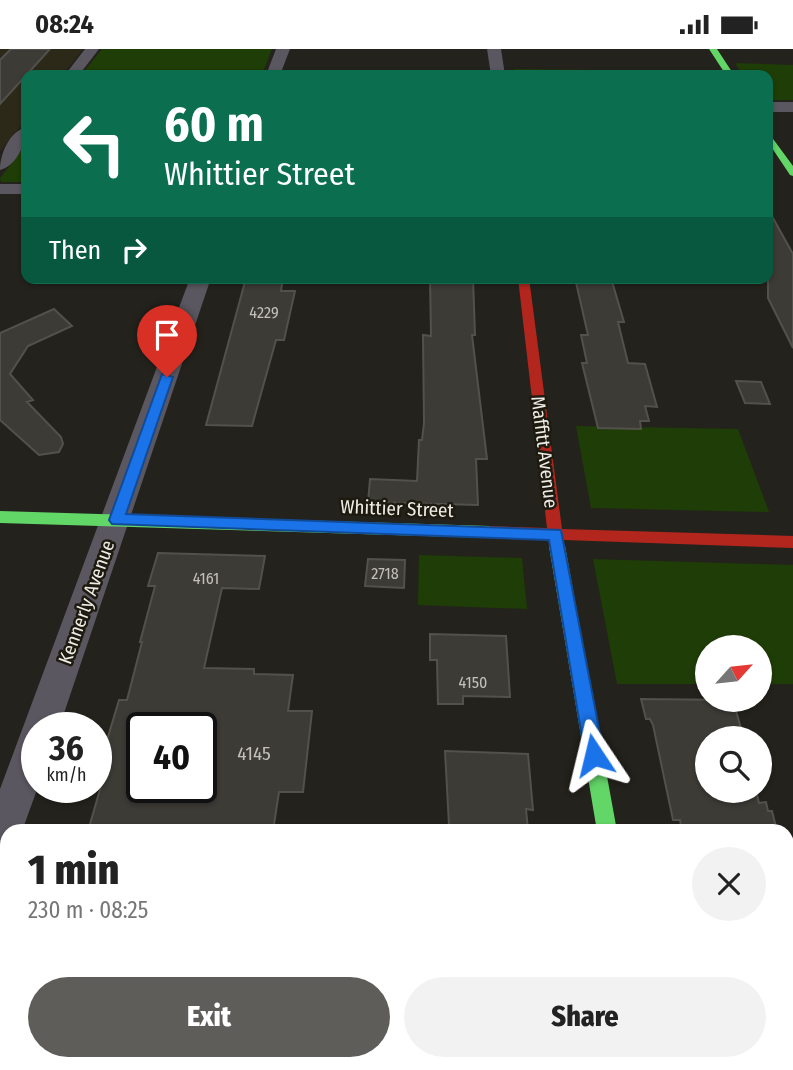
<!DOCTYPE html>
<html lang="en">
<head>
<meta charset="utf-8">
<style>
  :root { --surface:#fff; --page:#f2f2f2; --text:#222; --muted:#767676; --accent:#5e5d5a }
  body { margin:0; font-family:"Fira Sans Condensed",sans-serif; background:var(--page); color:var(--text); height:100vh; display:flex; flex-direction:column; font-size:26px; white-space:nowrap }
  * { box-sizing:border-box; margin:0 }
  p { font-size:23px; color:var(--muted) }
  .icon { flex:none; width:38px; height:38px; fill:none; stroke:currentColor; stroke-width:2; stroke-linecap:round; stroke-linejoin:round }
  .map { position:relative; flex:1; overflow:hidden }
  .sheet { position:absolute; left:0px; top:775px; width:794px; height:247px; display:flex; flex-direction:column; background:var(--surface); border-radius:21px 21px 0 0; box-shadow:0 2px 5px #0004 }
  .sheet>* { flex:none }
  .hud { position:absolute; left:21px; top:21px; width:752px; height:214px; border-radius:14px; box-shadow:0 2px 5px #0004; background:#0b6e4f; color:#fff; overflow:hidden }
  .needle { width:46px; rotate:63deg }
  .controls { position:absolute; left:695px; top:586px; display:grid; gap:14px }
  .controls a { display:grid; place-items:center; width:77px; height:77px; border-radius:50%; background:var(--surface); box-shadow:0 2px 5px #0004; font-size:35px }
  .speed { position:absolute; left:21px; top:663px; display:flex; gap:14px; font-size:35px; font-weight:700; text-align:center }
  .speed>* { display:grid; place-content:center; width:91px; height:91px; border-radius:50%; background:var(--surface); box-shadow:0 2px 5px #0004; line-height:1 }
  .speed small { font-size:18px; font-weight:400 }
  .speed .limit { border:4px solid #111; border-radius:10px; background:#fff; color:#111 }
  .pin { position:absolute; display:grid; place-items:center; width:60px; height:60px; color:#fff; margin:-72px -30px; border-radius:50% 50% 50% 0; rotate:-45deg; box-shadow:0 0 7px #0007 }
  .pin .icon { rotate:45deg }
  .me { position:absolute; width:77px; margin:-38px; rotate:350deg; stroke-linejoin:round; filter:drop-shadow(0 0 5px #0008) }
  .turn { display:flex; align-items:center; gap:24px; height:147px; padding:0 28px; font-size:32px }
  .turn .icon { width:91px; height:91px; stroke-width:2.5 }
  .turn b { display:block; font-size:49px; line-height:60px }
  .then { display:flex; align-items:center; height:66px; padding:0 28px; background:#0003; gap:14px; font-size:26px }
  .round { display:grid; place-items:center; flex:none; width:74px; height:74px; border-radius:37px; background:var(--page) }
  .overview { display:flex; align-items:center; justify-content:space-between; height:119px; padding:0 28px }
  h1 { font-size:42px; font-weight:800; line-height:52px }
  .cta { display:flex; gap:14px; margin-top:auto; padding:14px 28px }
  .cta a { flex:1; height:80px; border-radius:42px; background:var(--accent); color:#fff; font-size:28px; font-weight:800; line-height:80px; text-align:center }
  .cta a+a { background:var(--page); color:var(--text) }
  .status { display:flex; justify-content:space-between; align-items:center; height:49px; padding:0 35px; background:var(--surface); direction:ltr }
  .status svg { height:19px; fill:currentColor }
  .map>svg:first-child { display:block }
  .built { fill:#2d2919 }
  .green { fill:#1f3d06 }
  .building { fill:#3c3b36; stroke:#53514c; stroke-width:2; fill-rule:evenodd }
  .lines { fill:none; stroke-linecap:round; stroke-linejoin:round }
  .street { fill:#5b5760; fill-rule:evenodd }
  .fast { fill:#63d668; fill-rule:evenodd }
  .jam { fill:#b3261e; fill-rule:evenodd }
  .route { fill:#1a73e8; stroke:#114b97; stroke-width:2 }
  .labels { text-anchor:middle; stroke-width:5; stroke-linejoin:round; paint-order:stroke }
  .number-label { font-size:16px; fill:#c2c0b9 }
  .street-label { font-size:19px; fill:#eeece5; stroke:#1d1a10 }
  .near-number-label { font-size:19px; fill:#c2c0b9 }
</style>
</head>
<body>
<div class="status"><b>08:24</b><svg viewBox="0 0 49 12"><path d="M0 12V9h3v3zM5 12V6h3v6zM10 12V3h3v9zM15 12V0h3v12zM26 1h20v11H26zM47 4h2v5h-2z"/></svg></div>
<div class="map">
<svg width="793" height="1021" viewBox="0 0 793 1021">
  <rect width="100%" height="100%" fill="#24221c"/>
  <path class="built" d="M0,0H83L62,26H26V70L0,102Z"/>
  <path class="green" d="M102,0H272L262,26H81Z
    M735,14L793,16V51H768V26H743Z
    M514,20L606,21L608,26H515Z
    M26,96V133H1L0,129Z
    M576,377L738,380L769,463L591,459Z
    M419,506L522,509L527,560L418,556Z
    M593,510L793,516V635H760V598H707V635H617Z"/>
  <path class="building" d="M11,0H50L0,55V11Z
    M768,160L793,205V299L768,249Z
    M246,229H283L281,242H295L284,291H276L252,377L206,376Z
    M430,229H473L475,286H472L487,410H476L478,456L368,453L370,430L417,432L419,391H422L424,374L423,286L431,287Z
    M575,229H611L624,273H618L628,314L645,315L657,358L645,357L649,372H640L641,380L598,379L582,314H587L581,286H588Z
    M54,260L72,277L28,297L10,325L33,351L27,353L61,388L63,395L59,403L39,406L0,371V284Z
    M736,332L761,333L770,355L745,354Z
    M158,504L265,507L259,540L222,539L204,619L254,620V625L293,626L288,662H312L303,743H279L273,782H88L103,730L96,728L119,651H127L142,593H140L155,537H148ZM142,679H201V738H142Z
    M368,510L405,511L404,539L365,537Z
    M430,585L506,587L510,648L463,647V655H438L437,611H430Z
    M641,650L733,651L742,683L733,682L735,690H707V742H756L759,754L766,753L768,762H772L777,782H682L680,771H673L653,676L650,670H646Z
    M445,702L528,705L533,761L526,760L528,781L499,779L496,782H479L474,778L449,776Z"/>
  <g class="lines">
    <path class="street" d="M85,0H99L79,26H65Z
      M276,0H290L280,26H266Z
      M487,0H501L505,26H491Z
      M768,53H793V63H768Z
      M26,78C27,93 17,117 0,121C0,105 9,83 26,78Z
      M0,135H26V145H0Z
      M190,229H211L59,679H37L38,738L22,782H7V807L0,810V740Z
      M625,1015H671L672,1021H626Z"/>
    <path class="fast" d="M709,0H717L734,26H726Z
      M768,83L793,117V127L790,126L768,93Z
      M0,462L490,477L498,483L490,489L0,474Z
      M557,491L565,497L617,782H597L549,497Z"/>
    <path class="jam" d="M518,229H529L562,480L793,487V499L564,491L562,501H552L548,491L485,487L482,483L490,477L547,479Z"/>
  </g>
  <path class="route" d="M162,325L173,328L126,465L561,481L604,706L601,713L594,715L587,713L585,706L549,491L112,475L109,471Z"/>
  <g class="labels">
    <g class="number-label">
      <text x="264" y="269">4229</text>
      <text x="385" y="530">2718</text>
      <text x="206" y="535">4161</text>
      <text x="473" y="639">4150</text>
    </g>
    <g class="street-label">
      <text transform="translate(545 403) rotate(83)" y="7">Maffitt Avenue</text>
      <text transform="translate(397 459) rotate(2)" y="7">Whittier Street</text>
      <text transform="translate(86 553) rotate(-70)" y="7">Kennerly Avenue</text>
    </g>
    <g class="near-number-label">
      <text x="254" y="711">4145</text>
    </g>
  </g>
</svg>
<div class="controls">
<a><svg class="needle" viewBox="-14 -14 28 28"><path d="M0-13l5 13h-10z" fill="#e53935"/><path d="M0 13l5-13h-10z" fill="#767676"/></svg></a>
<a><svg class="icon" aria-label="search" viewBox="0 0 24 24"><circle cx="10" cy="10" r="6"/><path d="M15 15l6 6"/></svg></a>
</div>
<div class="speed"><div>36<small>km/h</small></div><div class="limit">40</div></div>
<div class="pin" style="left:167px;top:328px;background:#d93025"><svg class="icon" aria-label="arrive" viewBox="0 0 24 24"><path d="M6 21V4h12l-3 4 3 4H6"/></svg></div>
<svg class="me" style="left:594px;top:706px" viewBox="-20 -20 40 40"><path d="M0-17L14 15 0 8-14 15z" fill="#1a73e8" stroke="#fff" stroke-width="4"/></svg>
<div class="hud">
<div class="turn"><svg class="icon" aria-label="left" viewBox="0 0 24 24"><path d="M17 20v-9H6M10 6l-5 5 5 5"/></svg><div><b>60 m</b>Whittier Street</div></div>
<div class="then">Then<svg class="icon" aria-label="right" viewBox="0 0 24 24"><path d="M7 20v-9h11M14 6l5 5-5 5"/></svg></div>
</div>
<section class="sheet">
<div class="overview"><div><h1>1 min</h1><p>230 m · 08:25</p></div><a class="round"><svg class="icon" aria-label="close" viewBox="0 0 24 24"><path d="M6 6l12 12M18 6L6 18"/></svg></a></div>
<div class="cta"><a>Exit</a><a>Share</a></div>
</section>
</div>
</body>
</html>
